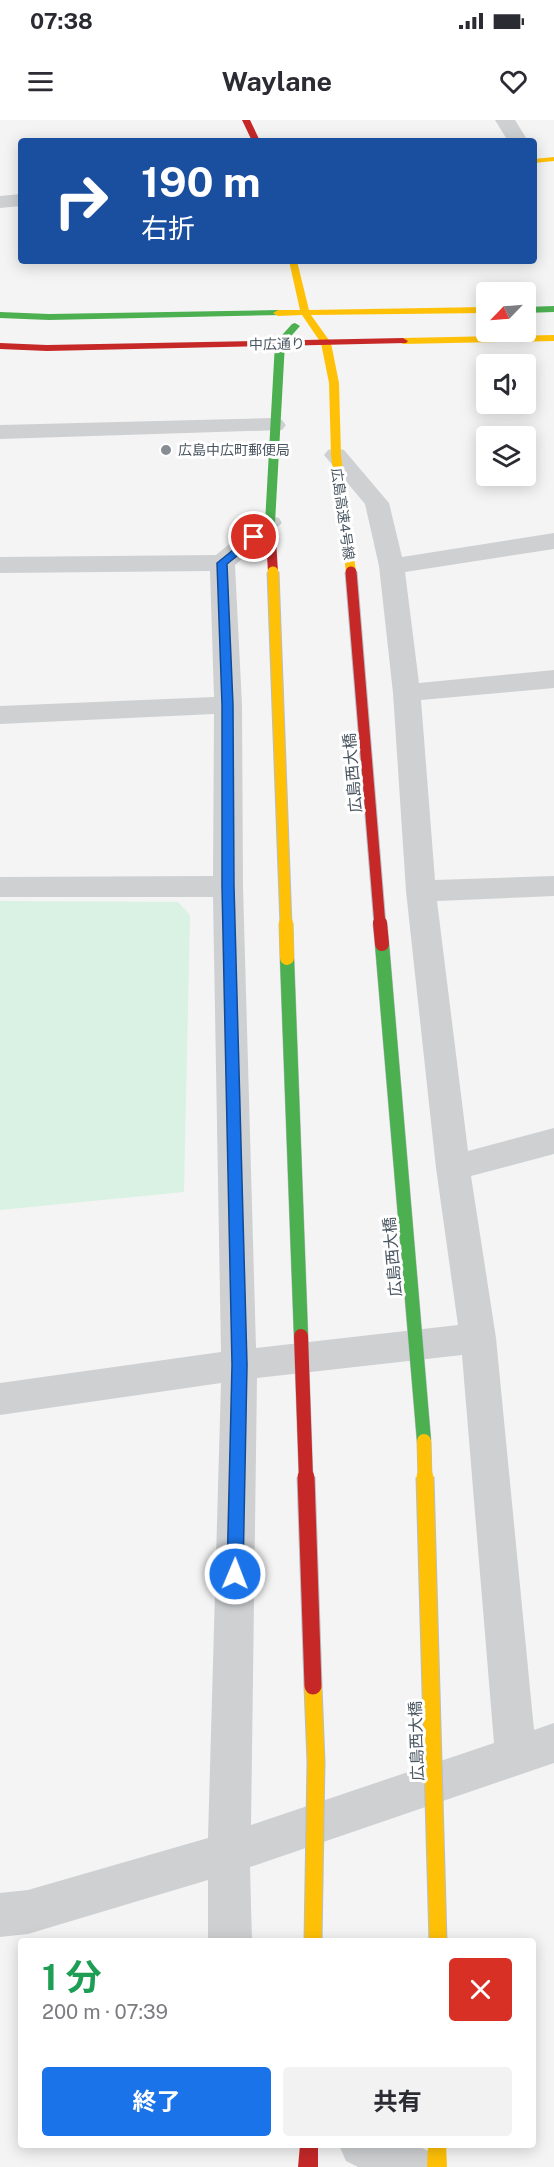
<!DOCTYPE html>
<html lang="ja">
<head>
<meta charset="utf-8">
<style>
  :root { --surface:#fff; --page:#f2f2f3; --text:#2b2b33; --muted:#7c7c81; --accent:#1a73e8 }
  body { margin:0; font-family:"Public Sans","Noto Sans JP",sans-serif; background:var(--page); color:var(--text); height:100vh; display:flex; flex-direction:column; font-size:22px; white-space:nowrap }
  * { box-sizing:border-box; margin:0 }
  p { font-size:20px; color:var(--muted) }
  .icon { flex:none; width:33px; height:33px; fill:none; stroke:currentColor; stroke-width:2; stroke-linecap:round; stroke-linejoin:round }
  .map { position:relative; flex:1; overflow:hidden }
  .side { position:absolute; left:18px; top:1818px; width:518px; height:210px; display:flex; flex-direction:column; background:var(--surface); border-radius:6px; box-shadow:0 3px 15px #0003 }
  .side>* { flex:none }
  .guide { position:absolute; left:18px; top:18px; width:519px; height:126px; border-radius:6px; box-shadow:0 3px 15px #0003; background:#1a4fa0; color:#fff; overflow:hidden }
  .needle { width:39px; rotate:245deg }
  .buttons { position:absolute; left:476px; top:162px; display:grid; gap:12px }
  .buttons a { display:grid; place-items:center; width:60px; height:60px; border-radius:6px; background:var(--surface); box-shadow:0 3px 15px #0003; font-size:30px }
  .pin { position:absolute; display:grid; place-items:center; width:51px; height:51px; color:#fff; margin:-26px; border:3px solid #fff; border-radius:50%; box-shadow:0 2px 6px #0007 }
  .me { position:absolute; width:66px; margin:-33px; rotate:1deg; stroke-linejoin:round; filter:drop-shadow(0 0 4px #0008) }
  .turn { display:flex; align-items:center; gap:21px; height:126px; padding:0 24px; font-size:27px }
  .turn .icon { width:78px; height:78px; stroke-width:2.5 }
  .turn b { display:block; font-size:42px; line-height:51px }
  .round { display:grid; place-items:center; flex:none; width:63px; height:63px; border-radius:6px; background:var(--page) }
  .headline { display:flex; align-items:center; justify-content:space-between; height:102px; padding:0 24px }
  h1 { font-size:36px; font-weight:700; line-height:45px; color:#1e9e55 }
  .cta { display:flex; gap:12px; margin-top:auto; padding:12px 24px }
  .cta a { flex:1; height:69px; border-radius:6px; background:var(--accent); color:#fff; font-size:24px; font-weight:700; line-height:69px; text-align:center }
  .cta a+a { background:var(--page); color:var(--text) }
  .status { display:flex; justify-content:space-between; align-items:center; height:42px; padding:0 30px; background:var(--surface); direction:ltr }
  .status svg { height:16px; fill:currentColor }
  header { display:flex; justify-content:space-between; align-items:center; height:78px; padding:0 24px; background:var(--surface); font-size:27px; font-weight:700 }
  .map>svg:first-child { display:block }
  .green { fill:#d9f2e3 }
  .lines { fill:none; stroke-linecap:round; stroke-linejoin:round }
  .street { fill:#ced0d2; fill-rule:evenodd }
  .fast { fill:#4caf50; fill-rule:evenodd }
  .slow { fill:#ffc107; fill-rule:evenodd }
  .jam { fill:#c62828; fill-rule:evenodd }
  .fast-bridge-casing { stroke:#b9bec3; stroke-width:15; stroke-linecap:butt }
  .slow-bridge-far2-casing { stroke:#b9bec3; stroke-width:13; stroke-linecap:butt }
  .slow-bridge-far1-casing { stroke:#b9bec3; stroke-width:15; stroke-linecap:butt }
  .slow-bridge-casing { stroke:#b9bec3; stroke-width:19; stroke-linecap:butt }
  .jam-bridge-far2-casing { stroke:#b9bec3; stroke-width:13; stroke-linecap:butt }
  .jam-bridge-far1-casing { stroke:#b9bec3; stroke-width:15; stroke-linecap:butt }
  .jam-bridge-casing { stroke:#b9bec3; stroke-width:19; stroke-linecap:butt }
  .fast-bridge { stroke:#4caf50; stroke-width:14 }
  .slow-bridge-far2 { stroke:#ffc107; stroke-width:11 }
  .slow-bridge-far1 { stroke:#ffc107; stroke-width:14 }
  .slow-bridge { stroke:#ffc107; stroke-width:17 }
  .jam-bridge-far2 { stroke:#c62828; stroke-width:11 }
  .jam-bridge-far1 { stroke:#c62828; stroke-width:14 }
  .jam-bridge { stroke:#c62828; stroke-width:17 }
  .route { fill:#1a73e8; stroke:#114b97; stroke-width:1.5 }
  .poi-dot { fill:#868d94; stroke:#fff; stroke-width:2 }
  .labels { text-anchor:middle; stroke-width:6; stroke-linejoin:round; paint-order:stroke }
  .far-street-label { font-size:14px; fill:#4a5661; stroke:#fff }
  .far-poi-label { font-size:14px; fill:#4a5661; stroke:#fff; text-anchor:start }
  .street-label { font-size:16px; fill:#4a5661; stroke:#fff }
</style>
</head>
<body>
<div class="status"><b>07:38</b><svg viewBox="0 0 49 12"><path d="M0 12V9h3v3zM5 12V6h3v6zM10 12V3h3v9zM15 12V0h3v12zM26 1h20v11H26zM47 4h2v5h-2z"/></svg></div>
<header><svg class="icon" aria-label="menu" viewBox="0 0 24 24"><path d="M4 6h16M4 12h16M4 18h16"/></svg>Waylane<svg class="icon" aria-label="heart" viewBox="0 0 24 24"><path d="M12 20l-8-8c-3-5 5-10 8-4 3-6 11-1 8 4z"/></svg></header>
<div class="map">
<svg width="554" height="2047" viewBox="0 0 554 2047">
  <rect width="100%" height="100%" fill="#f4f4f4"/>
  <path class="green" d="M0,781L178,782L190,795L184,1072L0,1090Z"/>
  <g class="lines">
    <path class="street" d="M495,0H515L528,21H508Z
      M21,74V86L0,88V76Z
      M274,298L282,300L286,305L282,310L0,319V305Z
      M336,328L344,330L389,383L402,437L554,413V429L405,452L419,563L554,550V568L421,580L435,760L554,756V776L437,781L468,1031L554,1008V1034L471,1056L496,1218L534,1610L554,1603V1643L250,1747L252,1821H208V1760L28,1814L0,1817V1773L28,1770L208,1718L221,1263L0,1295V1263L221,1232L213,777H0V757L213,756L214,594L0,604V586L214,577L210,451L0,453V437L216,435L261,398L270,396L279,398L282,403L235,445L242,585L243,766L256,1228L458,1205L436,1048L406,771L393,573L379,446L365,384L324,335L328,330ZM462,1235L494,1623L251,1705L257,1258Z
      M339,2025H416L428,2031L435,2047H358L346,2041Z"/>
    <path class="fast" d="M554,186V192L525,193V187Z
      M278,190L283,193L281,195L49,200L0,198V192L49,194Z
      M295,203L300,206L285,223L275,403L270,406L265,403L275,223L292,204Z"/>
    <path class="slow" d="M554,37V41L534,43V39Z
      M289,141H297L309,190L486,187V193L311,195L331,223L339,263L341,335L356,452L351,455L346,452L331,335L329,263L321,223L302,195L278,196L273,193L278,190H300Z
      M554,215V221L403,224L398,221L403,218Z
      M428,2025H446L447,2047H427Z"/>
    <path class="jam" d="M242,0H250L260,21H252Z
      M403,218L408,221L406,223L47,231L0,229V223L47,225Z
      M270,400L275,403L278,452L273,455L268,452L265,403Z
      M300,2025H318V2047H298Z"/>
    <defs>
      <path id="fast-bridge" d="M382,824L424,1321
        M287,838L301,1216"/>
      <path id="slow-bridge-far2" d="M273,452L286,805"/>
      <path id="slow-bridge-far1" d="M286,803L287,838
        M424,1321L425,1359"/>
      <path id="slow-bridge" d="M425,1357L438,1821
        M313,1566L316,1642L313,1821"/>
      <path id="jam-bridge-far2" d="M351,452L380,805"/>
      <path id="jam-bridge-far1" d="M380,803L382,824
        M301,1216L306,1359"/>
      <path id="jam-bridge" d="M306,1357L313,1566"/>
    </defs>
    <use href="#fast-bridge" class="fast-bridge-casing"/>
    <use href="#slow-bridge-far2" class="slow-bridge-far2-casing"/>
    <use href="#slow-bridge-far1" class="slow-bridge-far1-casing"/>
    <use href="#slow-bridge" class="slow-bridge-casing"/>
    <use href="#jam-bridge-far2" class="jam-bridge-far2-casing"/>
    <use href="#jam-bridge-far1" class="jam-bridge-far1-casing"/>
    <use href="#jam-bridge" class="jam-bridge-casing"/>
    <use href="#fast-bridge" class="fast-bridge"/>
    <use href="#slow-bridge-far2" class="slow-bridge-far2"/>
    <use href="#slow-bridge-far1" class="slow-bridge-far1"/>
    <use href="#slow-bridge" class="slow-bridge"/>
    <use href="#jam-bridge-far2" class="jam-bridge-far2"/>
    <use href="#jam-bridge-far1" class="jam-bridge-far1"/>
    <use href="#jam-bridge" class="jam-bridge"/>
  </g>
  <path class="route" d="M254,413L258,414V419L227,444L233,585L234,766L247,1245L243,1454L240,1459L235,1461L229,1459L227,1454L232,1245L222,766V585L217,443Z"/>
  <circle class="poi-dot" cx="166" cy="330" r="6"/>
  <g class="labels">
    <g class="far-street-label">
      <text transform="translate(277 224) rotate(-1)" y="5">中広通り</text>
      <text transform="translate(343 394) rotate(82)" y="5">広島高速4号線</text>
    </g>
    <g class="far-poi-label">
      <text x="178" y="335">広島中広町郵便局</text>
    </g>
    <g class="street-label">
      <text transform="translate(352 653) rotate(-95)" y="6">広島西大橋</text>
      <text transform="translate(392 1137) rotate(-95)" y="6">広島西大橋</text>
      <text transform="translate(416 1621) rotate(-92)" y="6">広島西大橋</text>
    </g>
  </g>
</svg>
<div class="buttons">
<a><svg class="needle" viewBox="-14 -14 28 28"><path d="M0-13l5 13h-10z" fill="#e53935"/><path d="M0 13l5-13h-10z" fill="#7c7c81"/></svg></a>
<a><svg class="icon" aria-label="sound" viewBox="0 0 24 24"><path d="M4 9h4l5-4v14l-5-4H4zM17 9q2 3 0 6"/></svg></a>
<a><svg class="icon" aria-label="layers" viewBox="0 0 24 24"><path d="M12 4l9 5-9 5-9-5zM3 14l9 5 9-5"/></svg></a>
</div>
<div class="pin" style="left:254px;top:417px;background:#d93025"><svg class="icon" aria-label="arrive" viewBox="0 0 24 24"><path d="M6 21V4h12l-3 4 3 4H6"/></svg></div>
<svg class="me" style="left:235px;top:1454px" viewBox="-20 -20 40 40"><circle r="17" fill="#1a73e8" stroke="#fff" stroke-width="3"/><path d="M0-11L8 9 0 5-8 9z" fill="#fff"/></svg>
<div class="guide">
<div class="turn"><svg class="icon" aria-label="right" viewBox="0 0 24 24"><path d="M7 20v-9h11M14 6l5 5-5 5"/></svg><div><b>190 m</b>右折</div></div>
</div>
<section class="side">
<div class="headline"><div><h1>1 分</h1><p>200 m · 07:39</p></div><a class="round" style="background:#d93025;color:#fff"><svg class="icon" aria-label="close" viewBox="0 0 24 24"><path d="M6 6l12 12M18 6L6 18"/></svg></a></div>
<div class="cta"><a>終了</a><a>共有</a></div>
</section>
</div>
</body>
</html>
